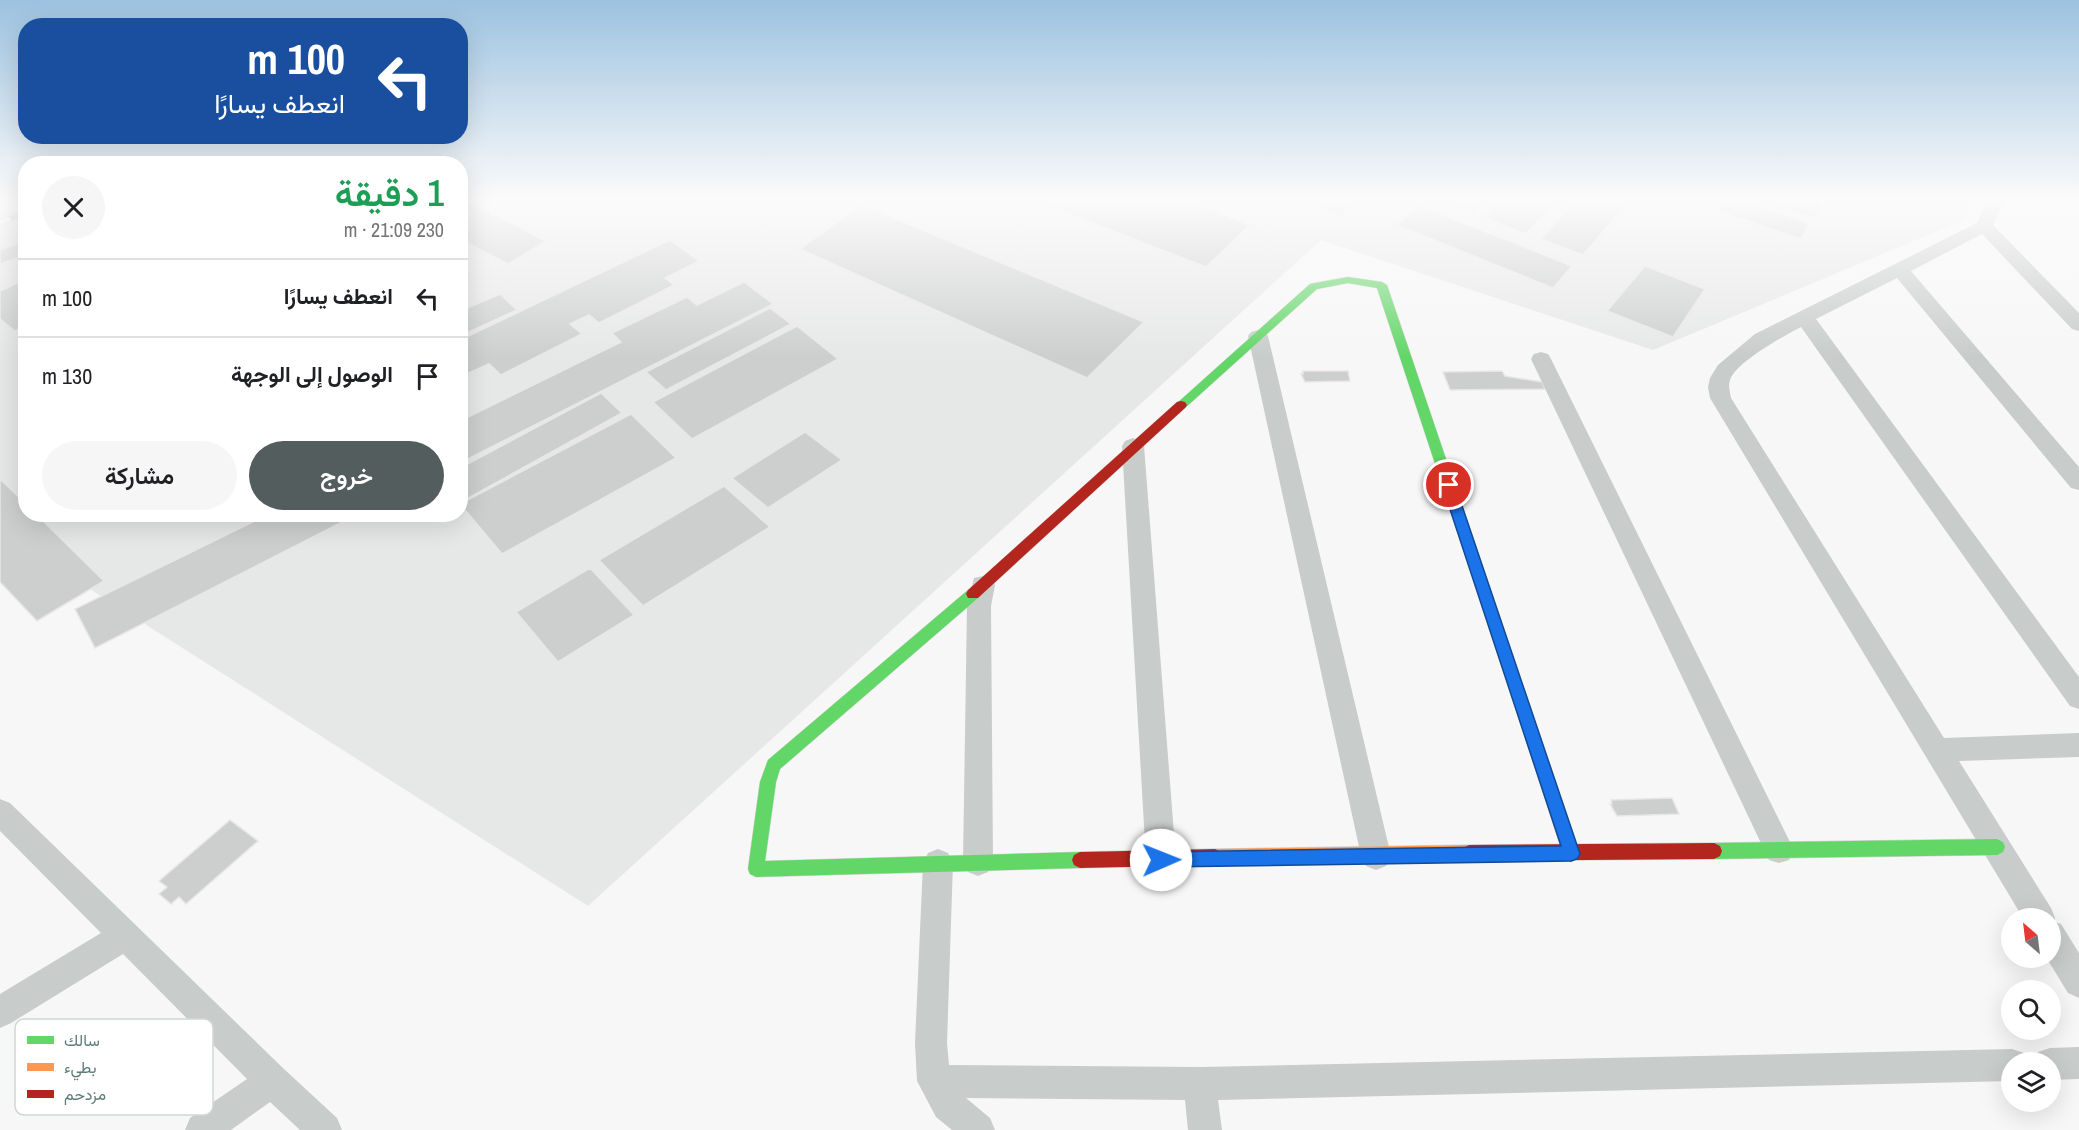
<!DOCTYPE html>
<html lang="ar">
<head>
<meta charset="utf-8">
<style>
  :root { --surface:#fff; --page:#f6f6f6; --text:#202124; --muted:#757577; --line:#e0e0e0; --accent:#545d5e }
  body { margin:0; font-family:"Archivo Narrow",Vazirmatn,sans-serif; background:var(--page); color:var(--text); direction:rtl; height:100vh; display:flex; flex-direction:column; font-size:22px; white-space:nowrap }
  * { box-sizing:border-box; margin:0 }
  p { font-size:20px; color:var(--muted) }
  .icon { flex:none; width:33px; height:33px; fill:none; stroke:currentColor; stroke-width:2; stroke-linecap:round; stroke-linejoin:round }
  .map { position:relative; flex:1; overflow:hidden; direction:ltr }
  .sheet { position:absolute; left:18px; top:156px; width:450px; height:366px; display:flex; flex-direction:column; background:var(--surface); border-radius:24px; box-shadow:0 6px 24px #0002; direction:rtl }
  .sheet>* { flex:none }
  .top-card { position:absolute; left:18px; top:18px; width:450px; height:126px; border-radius:24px; box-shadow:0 6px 24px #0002; direction:rtl; background:#1a4fa0; color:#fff; overflow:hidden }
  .needle { width:39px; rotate:332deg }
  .tools { position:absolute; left:2001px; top:908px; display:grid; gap:12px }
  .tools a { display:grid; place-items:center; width:60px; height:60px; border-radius:50%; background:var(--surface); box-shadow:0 6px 24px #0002; font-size:30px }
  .pin { position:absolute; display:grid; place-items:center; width:51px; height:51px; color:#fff; margin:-26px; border:3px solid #fff; border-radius:50%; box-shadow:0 2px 6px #0007 }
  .me { position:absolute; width:66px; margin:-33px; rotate:89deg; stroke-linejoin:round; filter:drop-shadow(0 0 4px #0008) }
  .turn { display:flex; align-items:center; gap:21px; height:126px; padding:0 24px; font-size:27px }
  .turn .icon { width:78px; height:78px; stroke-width:2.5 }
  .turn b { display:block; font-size:42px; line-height:51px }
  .round { display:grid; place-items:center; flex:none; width:63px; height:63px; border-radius:32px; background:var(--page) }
  .summary { display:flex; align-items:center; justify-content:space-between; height:102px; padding:0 24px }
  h1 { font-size:36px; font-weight:600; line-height:45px; color:#1e9e55 }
  .cta { display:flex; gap:12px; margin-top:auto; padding:12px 24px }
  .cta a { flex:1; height:69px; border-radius:36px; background:var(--accent); color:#fff; font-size:24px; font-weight:600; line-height:69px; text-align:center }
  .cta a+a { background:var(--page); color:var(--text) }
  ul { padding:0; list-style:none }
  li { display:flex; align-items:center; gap:18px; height:78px; padding:0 24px; border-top:2px solid var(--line) }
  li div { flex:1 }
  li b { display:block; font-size:22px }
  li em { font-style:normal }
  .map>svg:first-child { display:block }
  .built { fill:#e6e8e7 }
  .building { fill:#cdcfcf; stroke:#e8e6e6; stroke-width:1.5 }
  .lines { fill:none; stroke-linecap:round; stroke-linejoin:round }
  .fast-casing { stroke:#d3d4d4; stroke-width:1 }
  .slow-casing { stroke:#d3d4d4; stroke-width:1 }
  .jam-casing { stroke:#d3d4d4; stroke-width:1 }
  .street { fill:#c8cccb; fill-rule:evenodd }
  .fast { fill:#63d668; fill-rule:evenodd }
  .slow { fill:#ff974d; fill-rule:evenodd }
  .jam { fill:#b3261e; fill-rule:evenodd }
  .rail-casing { stroke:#bec1c1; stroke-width:5 }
  .rail { stroke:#fff; stroke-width:4; stroke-dasharray:11; stroke-linecap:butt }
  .route { fill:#1a73e8; stroke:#114b97; stroke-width:1.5 }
  .key { fill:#fff; stroke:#cfd8d6; stroke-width:1.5 }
  .key-label { font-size:16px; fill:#5e7c77 }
</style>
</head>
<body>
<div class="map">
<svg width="2079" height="1130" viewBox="0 0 2079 1130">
  <rect width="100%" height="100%" fill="#f8f7f7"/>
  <path class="built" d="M461,199H1972L1964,220L1653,350L1321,240L588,906L0,532V215L25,206L26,514H460Z"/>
  <path class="building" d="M1032,199H1181L1250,225L1206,267Z
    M1300,199H1359L1340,216Z
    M1437,199H1488L1474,213Z
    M1501,199H1558L1526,234L1483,217Z
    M1577,199H1623L1629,201L1583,255L1541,239Z
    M1727,199H1735L1809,223L1801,239L1718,211Z
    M1755,199H1809L1823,204L1815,218Z
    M468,201L546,241L508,264L460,239V205Z
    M862,205L1144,322L1087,378L800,249Z
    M1418,205L1572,266L1553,288L1397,225Z
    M670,240L699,261L665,278L674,285L599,323L589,315L570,324L582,334L501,375L489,364L460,377V340Z
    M25,241L26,255L0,264V250Z
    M1645,266L1705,289L1673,337L1607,311Z
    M26,279V325L15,331L0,319V291Z
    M744,282L773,304L460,463V421L621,342L612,333L687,297L697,305Z
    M500,294L517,310L460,336V311Z
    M770,308L791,324L666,390L646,372Z
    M797,326L838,359L692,439L653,402Z
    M1303,371H1348L1350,381L1305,382L1301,374H1303Z
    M1502,371L1505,376L1542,382L1545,389L1450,390L1443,372Z
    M601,393L622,413L463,501L460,498V468Z
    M631,414L676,458L502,554L460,504Z
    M805,432L842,460L768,508L732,478Z
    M0,479L26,504V514H36L104,581L37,621L0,582Z
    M724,486L770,527L643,606L599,560Z
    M269,514H358L95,648L75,609Z
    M590,568L634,615L558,662L516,612Z
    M1672,798L1679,814L1617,816L1610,804H1612L1611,800Z
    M230,820L258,841L186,904L179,897L171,904L159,894L167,887L159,881Z"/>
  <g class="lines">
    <defs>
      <path id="fast" d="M0,199H13L0,204Z
        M1348,277L1382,282L1387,285L1506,636L1504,640H1494L1492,636L1377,288L1348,283L1317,289L1185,408L1181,409L1175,405L1310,284Z
        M973,589L978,590L980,594L978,598L780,769L776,782L765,861L1080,852L1086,855L1088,860L1086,865L1080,868L756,877L750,874L748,869L760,782L768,760L968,590Z
        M1997,839L2003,842L2005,847L2003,852L1997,855L1714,859L1708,856L1706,851L1708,846L1714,843Z"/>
      <path id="slow" d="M1499,630L1504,632L1506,636L1579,854L1577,859L1571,862L1565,859L1563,854L1492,636L1494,632Z
        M1469,845L1475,848L1477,853L1475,858L1469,861L1215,865L1209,862L1207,857L1209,852L1215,849Z"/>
      <path id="jam" d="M1181,401L1185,402L1187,405L1185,408L978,598H968L966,594L968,590L1177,402Z
        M1714,843L1720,846L1722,851L1720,856L1714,859L1469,861L1463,858L1461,853L1463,848L1469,845Z
        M1215,849L1221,852L1223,857L1221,862L1215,865L1080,868L1074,865L1072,860L1074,855L1080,852Z"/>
    </defs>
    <use href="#fast" class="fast-casing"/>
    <use href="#slow" class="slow-casing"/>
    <use href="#jam" class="jam-casing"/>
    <path class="street" d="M1988,199H2006L1993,225L2079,313V331L2072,329L1982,234L1911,271L2079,467V490L2071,488L1897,278L1816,319L2079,677V709L2070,706L1801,327C1784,336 1736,362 1730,380C1728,386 1730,391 1731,398L1944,738L2079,733V757L1959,761L2051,908L2055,918L2054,922L2061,924L2079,953V998L2068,993L2046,957H2050V918H2023L1710,398L1708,387L1710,378L1718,365L1755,334L1977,223Z
      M1258,330L1265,332L1268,336L1391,856L1386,866L1376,870L1366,866L1361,856L1248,336L1251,332Z
      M1541,352L1548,354L1551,359L1789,840L1794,850L1789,860L1779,863L1769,860L1531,359L1534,354Z
      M1133,438L1141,441L1144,446L1176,860L1171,870L1161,874L1151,870L1146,860L1122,446L1125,441Z
      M983,576L992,578L995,585L991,606L993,862L988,872L978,876L968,872L963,862L967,606L974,578Z
      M0,799L10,803L284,1069L337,1118L342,1130H300L270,1102L231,1130H185L190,1118L247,1079L123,954L11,1023L0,1028V994L101,933L0,831Z
      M938,849L948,853L953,863L947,1043L949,1065L1200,1067L2012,1049L2024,1053L2027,1062H2012V1081L1218,1100L1222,1130H1188L1185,1100L966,1098L990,1118L995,1130H952L936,1117L917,1081L915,1043L923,863L928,853Z
      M2079,1047V1079L2050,1080V1062H2034L2038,1052L2050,1048Z"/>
    <use href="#fast" class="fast"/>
    <use href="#slow" class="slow"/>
    <use href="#jam" class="jam"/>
    <defs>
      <path id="rail" d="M0,222L26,213"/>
    </defs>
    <use href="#rail" class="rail-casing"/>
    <use href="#rail" class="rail"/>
  </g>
  <linearGradient id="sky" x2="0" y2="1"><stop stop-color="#9cc2e0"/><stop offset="0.56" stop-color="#fcfbfb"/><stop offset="1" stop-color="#fcfbfb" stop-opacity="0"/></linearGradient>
  <rect width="2079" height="357" fill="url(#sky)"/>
  <path class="route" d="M1449,481L1455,485L1580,854L1577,859L1571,861L1161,867L1156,865L1153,860L1156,854L1161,852L1561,846L1442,485Z"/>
  <rect x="15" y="1019" width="198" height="96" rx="9" class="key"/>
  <rect x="27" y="1036" width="27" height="8" fill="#63d668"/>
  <rect x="27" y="1063" width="27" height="8" fill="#ff974d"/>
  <rect x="27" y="1090" width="27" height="8" fill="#b3261e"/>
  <g class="key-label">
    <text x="64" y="1046">سالك</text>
    <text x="64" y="1073">بطيء</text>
    <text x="64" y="1100">مزدحم</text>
  </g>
</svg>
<div class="tools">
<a><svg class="needle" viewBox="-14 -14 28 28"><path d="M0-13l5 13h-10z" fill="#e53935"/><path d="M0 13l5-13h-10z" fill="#757577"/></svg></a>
<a><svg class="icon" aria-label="search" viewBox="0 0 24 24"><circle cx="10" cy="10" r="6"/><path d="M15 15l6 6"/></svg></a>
<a><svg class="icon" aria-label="layers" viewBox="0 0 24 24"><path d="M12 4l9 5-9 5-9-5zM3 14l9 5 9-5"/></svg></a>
</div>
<div class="pin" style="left:1449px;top:485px;background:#d93025"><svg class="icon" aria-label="arrive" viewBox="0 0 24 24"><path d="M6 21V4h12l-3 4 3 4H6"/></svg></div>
<svg class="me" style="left:1161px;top:860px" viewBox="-20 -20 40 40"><circle r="19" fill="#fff"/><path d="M0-13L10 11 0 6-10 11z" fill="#1a73e8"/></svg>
<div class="top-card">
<div class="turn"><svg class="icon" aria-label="left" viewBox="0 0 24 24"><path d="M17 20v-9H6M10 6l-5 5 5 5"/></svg><div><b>100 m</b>انعطف يسارًا</div></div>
</div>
<section class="sheet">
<div class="summary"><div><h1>1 دقيقة</h1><p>230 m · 21:09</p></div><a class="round"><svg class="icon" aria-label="close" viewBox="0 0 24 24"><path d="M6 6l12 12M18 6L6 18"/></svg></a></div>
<ul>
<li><svg class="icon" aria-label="left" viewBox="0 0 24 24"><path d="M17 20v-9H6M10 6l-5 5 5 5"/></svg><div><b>انعطف يسارًا</b></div><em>100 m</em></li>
<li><svg class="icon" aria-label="arrive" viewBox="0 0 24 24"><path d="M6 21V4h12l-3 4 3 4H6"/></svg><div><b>الوصول إلى الوجهة</b></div><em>130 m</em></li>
</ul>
<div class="cta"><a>خروج</a><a>مشاركة</a></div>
</section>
</div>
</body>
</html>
